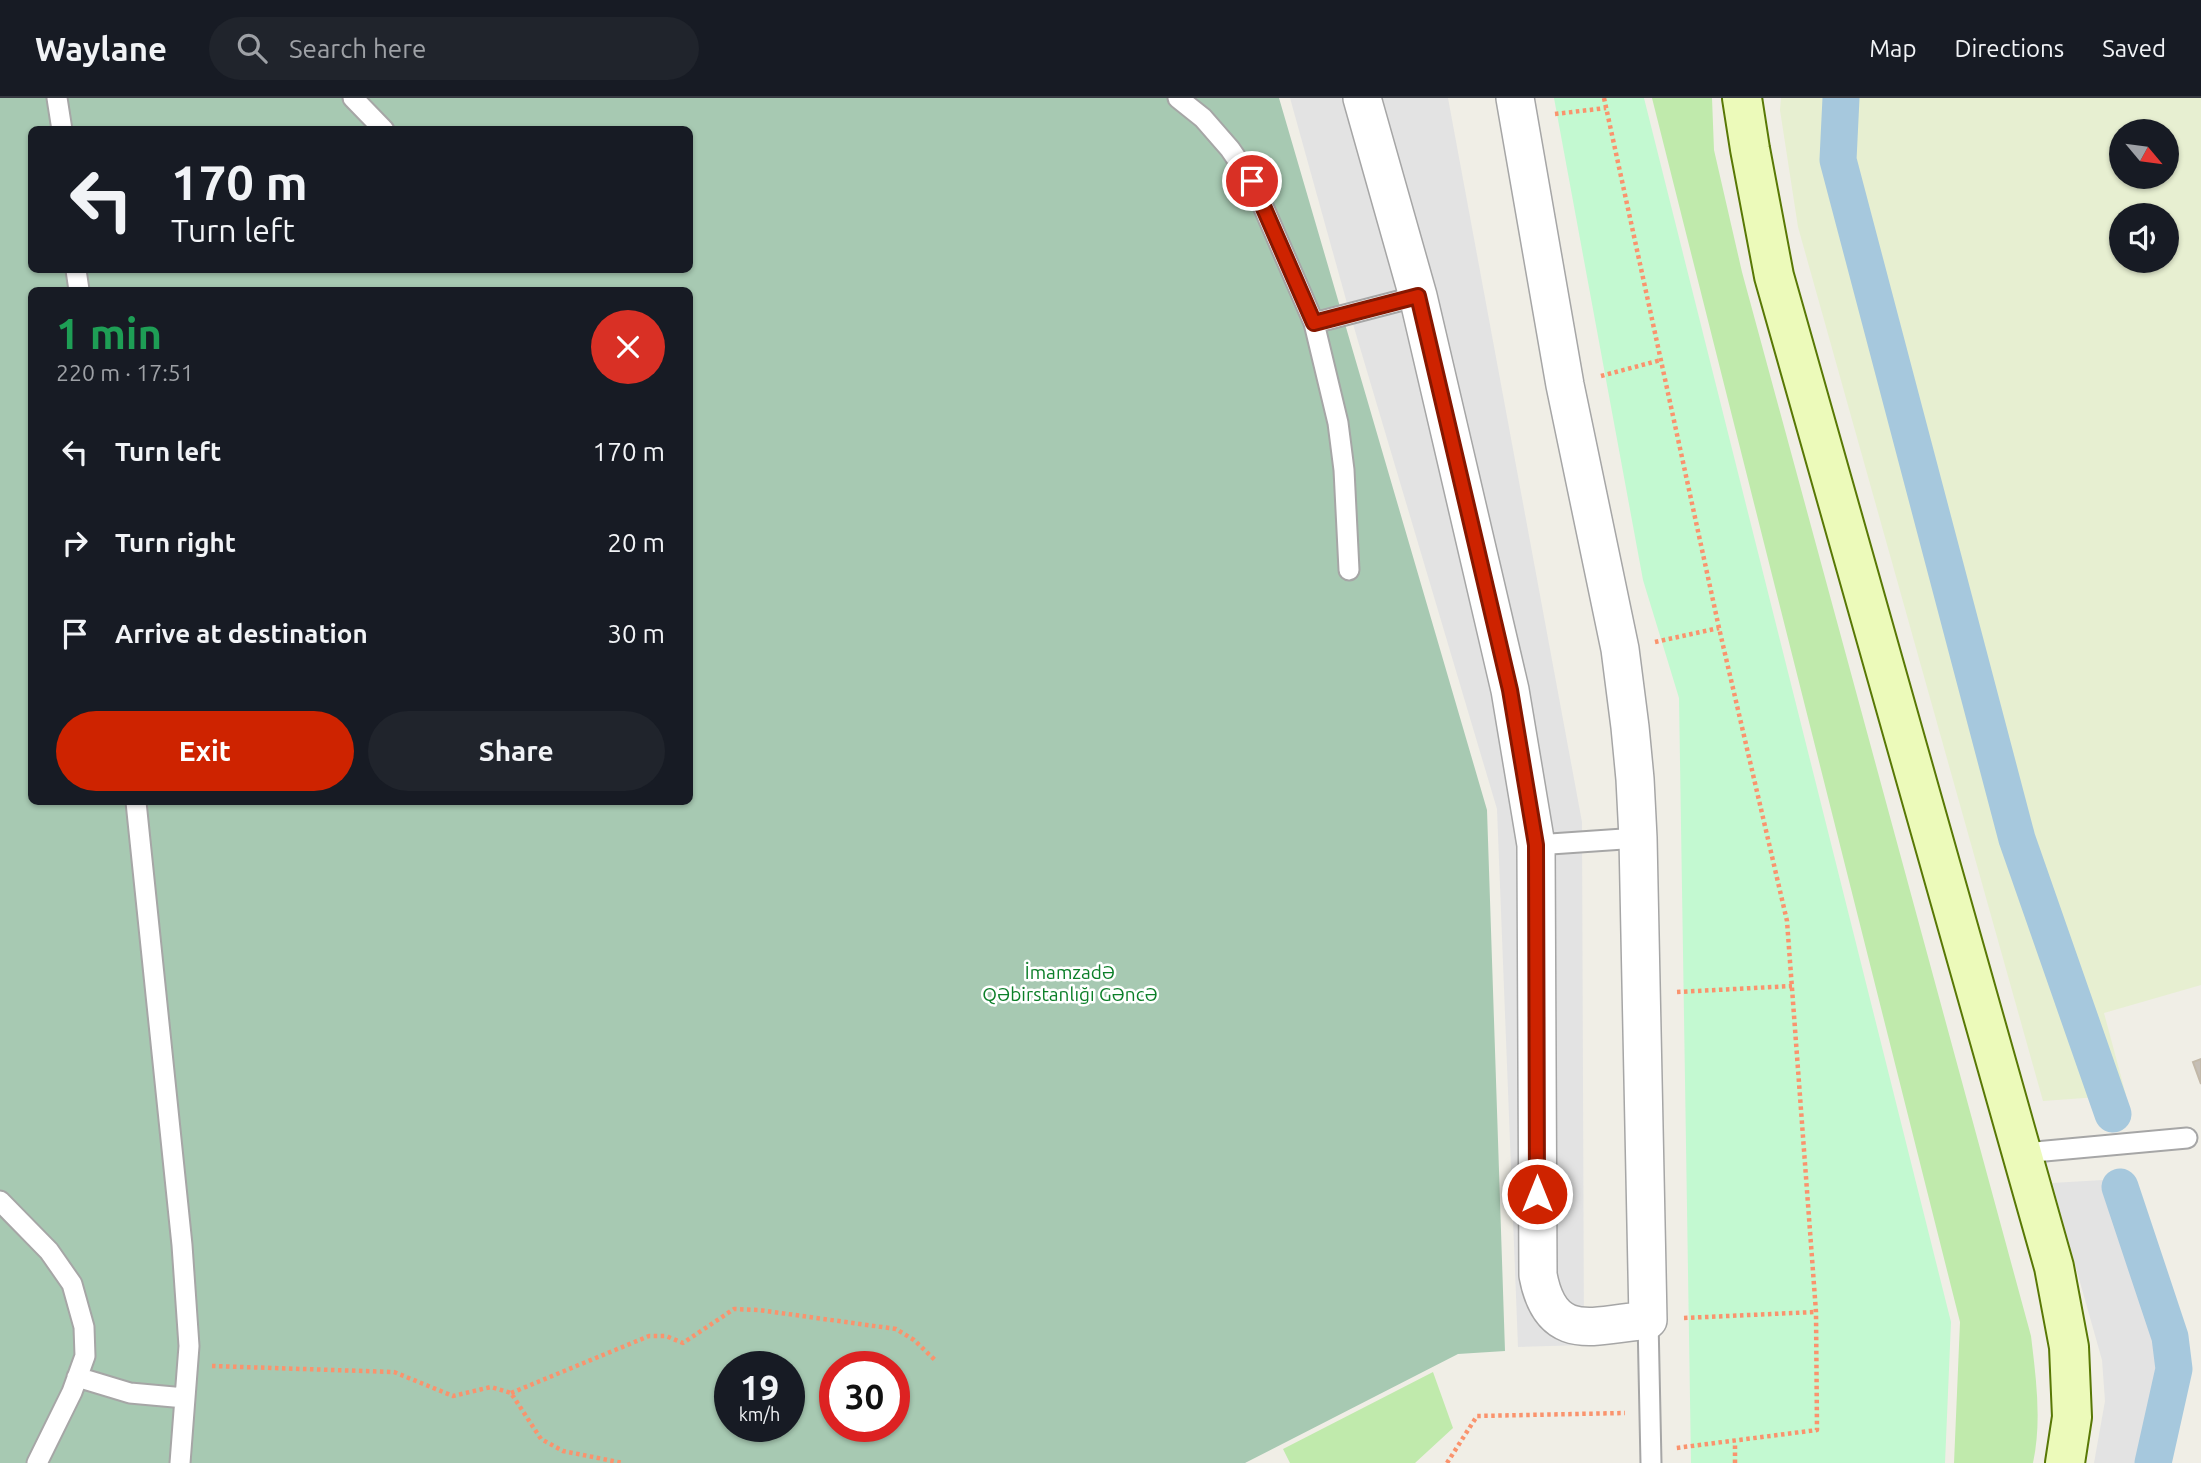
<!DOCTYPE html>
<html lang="en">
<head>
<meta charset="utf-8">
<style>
  :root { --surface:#171b24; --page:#20242c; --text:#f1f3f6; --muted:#9ea1a6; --line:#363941; --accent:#ce2300 }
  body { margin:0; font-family:Ubuntu,sans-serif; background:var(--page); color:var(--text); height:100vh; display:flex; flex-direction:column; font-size:26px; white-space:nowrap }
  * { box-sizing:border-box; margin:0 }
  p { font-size:23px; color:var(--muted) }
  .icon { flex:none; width:38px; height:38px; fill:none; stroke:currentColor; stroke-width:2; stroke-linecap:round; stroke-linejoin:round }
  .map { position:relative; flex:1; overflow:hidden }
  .details { position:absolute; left:28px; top:189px; width:665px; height:518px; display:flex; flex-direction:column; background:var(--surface); border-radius:10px; box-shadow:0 2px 5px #0004 }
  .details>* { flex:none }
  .banner { position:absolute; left:28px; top:28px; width:665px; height:147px; border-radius:10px; box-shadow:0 2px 5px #0004; background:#171b24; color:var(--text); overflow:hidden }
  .needle { width:46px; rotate:119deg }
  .buttons { position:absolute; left:2109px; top:21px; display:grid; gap:14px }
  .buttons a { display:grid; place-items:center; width:70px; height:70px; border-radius:50%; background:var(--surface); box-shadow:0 2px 5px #0004; font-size:35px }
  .speed { position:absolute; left:714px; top:1253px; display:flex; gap:14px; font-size:35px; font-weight:700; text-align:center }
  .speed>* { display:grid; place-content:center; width:91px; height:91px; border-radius:50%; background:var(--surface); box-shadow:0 2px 5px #0004; line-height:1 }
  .speed small { font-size:18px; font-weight:400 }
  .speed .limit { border:10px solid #d22; background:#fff; color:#111 }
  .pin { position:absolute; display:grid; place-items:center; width:60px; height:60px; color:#fff; margin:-30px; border:4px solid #fff; border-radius:50%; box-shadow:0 2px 7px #0007 }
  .me { position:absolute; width:77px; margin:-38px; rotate:0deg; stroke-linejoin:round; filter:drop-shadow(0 0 5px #0008) }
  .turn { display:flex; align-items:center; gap:24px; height:147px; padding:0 28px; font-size:32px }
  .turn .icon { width:91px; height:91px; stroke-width:2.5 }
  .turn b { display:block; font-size:49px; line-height:60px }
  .round { display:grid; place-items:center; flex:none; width:74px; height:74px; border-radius:37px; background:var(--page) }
  .summary { display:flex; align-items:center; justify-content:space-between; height:119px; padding:0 28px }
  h1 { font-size:42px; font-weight:700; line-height:52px; color:#1e9e55 }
  .action { display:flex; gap:14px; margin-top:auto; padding:14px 28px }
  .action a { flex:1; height:80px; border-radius:42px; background:var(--accent); color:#fff; font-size:28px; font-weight:700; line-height:80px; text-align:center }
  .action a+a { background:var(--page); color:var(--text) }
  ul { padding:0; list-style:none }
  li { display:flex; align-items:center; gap:21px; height:91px; padding:0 28px }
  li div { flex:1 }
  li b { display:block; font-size:26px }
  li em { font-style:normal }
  header { display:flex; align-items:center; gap:42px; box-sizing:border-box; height:98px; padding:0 35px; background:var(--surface); border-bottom:2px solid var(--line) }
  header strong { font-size:33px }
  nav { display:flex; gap:38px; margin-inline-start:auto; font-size:24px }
  .search { width:490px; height:63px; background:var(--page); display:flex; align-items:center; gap:18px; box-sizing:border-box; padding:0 24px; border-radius:38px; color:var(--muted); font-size:26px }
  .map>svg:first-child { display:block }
  .farmland { fill:#e7efd1; fill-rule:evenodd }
  .grass { fill:#c0eaac }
  .cemetery { fill:#a7c9b2; fill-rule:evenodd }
  .park { fill:#c3f9d1 }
  .parking { fill:#e3e3e3 }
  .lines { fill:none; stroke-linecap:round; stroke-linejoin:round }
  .canal { stroke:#a6c8dd; stroke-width:37 }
  .building { fill:#c5beb5; stroke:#c2b8a8; stroke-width:2 }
  .lane-casing { stroke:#a6a6a6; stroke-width:23 }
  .street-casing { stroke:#a6a6a6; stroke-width:40 }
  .secondary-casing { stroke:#587805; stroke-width:42 }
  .path { stroke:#fa936d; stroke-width:4.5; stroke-dasharray:3.5 3.5; stroke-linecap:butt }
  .lane { stroke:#fff; stroke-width:19 }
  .street { stroke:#fff; stroke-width:37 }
  .secondary { stroke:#ecfaba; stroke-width:38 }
  .route-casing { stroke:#861700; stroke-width:18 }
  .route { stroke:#ce2300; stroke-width:12 }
  .labels { text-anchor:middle; stroke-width:5; stroke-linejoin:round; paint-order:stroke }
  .park-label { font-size:19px; fill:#0c7f29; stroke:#fff }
</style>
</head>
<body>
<header>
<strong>Waylane</strong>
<div class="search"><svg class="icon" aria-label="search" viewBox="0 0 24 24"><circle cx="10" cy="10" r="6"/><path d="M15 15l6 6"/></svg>Search here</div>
<nav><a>Map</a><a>Directions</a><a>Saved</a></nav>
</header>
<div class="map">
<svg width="2201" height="1365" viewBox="0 0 2201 1365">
  <rect width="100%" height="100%" fill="#f0eee6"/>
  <path class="farmland" d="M1781,0H2201V887L2104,915L2126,997L2043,1003L1798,129L1780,12ZM2121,33H2166V79H2121ZM2121,117H2166V163H2121Z"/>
  <path class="grass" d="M1652,0H1712L1714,52L1742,174L2031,1238C2036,1280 2042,1323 2033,1365H1954L1960,1224Z
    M1433,1274L1453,1330L1415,1365H1290L1283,1351Z"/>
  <path class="cemetery" d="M0,0H1279L1487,712L1505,1253L1458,1256L1245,1365H0ZM32,32H690V172H32ZM32,192H690V704H32ZM730,1269H789V1328H730ZM835,1269H894V1328H835Z"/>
  <path class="park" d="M1554,0H1644L1951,1224L1945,1365H1691L1679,600L1643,482Z"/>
  <path class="parking" d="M1290,0H1448L1582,724L1584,1247L1518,1249L1497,711L1350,216Z
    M2103,1082L2161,1259L2138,1365H2094L2105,1303L2102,1262L2052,1085Z"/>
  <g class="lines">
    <path class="canal" d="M1841,0L1838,62L2017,741L2113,1016
      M2120,1089L2170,1239L2174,1271L2153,1365"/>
  </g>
  <path class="building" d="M2201,961V986L2193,964Z"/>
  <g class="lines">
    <defs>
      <path id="lane" d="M57,0L62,32
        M353,0L384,32
        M1178,0L1203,20L1230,51L1252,83L1314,225L1338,325L1344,372L1349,472
        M76,172L79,192
        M1314,225L1418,198
        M136,704L182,1147L189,1248L180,1365
        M1536,747L1638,740
        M2023,1055L2187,1040
        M0,1103L49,1153L72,1186L84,1229L85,1258L72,1294L37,1365
        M1648,1222L1651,1365
        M77,1279L130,1295L185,1300"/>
      <path id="street" d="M1362,0L1418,198L1510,592L1536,747L1538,1177C1551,1247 1594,1227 1648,1222L1638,740L1635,681L1630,629L1620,551L1565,287L1515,0"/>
      <path id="secondary" d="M1742,0L1750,51L1774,178L2054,1169L2069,1249L2072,1319L2065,1365"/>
    </defs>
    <use href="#lane" class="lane-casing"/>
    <use href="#street" class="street-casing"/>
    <use href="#secondary" class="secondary-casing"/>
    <path class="path" d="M1604,0L1719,530L1787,823L1816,1214L1817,1332L1676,1350
      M1555,16L1606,10
      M1601,278L1661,262
      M1655,544L1719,530
      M1677,894L1792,888
      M1684,1220L1815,1214
      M212,1268L394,1274L453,1298L491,1289L511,1295L541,1341L563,1353L623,1365
      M511,1295L649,1238H666L683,1245L734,1211L759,1212L896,1231L914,1242L935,1262
      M1447,1365L1477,1318L1625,1315
      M1735,1365V1344"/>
    <use href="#lane" class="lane"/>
    <use href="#street" class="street"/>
    <use href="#secondary" class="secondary"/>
  </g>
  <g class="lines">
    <defs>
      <path id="route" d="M1252,83L1314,225L1418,198L1510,592L1536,747L1537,1096"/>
    </defs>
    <use href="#route" class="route-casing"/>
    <use href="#route" class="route"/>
  </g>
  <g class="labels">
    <g class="park-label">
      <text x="1070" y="881">İmamzadə<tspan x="1070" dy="22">Qəbirstanlığı Gəncə</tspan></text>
    </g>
  </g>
</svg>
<div class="buttons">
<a><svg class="needle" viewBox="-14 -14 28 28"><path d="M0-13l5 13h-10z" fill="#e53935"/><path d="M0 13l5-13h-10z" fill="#9ea1a6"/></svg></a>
<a><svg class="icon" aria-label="sound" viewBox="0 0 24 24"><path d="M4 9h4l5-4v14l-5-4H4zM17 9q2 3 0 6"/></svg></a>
</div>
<div class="speed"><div>19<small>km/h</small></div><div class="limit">30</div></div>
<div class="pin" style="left:1252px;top:83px;background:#d93025"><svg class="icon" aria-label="arrive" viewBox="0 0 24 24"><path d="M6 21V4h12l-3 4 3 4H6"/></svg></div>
<svg class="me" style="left:1537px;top:1096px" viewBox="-20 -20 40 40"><circle r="17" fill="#ce2300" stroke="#fff" stroke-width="3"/><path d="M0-11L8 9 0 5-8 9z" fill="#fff"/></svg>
<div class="banner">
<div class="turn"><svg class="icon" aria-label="left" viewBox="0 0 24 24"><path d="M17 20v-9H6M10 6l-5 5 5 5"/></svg><div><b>170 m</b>Turn left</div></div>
</div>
<section class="details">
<div class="summary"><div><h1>1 min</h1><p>220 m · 17:51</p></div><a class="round" style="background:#d93025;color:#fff"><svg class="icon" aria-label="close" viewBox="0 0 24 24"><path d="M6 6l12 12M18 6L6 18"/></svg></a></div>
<ul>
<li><svg class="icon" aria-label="left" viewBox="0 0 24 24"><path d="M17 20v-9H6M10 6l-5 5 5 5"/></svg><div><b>Turn left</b></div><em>170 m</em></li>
<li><svg class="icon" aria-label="right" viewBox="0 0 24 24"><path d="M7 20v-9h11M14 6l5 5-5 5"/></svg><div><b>Turn right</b></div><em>20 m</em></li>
<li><svg class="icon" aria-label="arrive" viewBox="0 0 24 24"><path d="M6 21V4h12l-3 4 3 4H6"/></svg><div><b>Arrive at destination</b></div><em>30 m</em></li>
</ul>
<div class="action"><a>Exit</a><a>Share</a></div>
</section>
</div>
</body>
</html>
